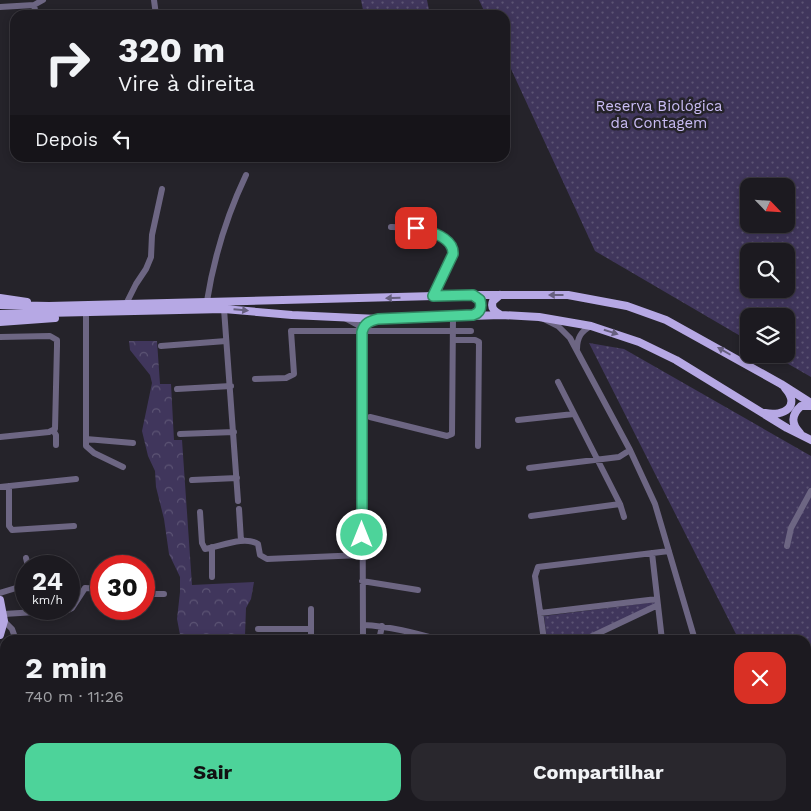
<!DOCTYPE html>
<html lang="pt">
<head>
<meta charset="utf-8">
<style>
  :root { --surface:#1c1a20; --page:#29272d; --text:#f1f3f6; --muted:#a0a1a5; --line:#3a383e; --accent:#4dd39a }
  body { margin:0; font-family:"Work Sans",sans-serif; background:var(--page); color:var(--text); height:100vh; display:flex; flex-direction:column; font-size:19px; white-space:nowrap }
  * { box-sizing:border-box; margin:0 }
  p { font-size:16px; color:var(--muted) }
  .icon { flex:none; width:28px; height:28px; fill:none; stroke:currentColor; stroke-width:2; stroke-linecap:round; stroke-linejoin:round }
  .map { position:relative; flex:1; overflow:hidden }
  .sheet { position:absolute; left:0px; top:635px; width:811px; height:176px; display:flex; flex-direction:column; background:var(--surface); border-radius:15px 15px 0 0; box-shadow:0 2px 8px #0003,0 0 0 1px var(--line) }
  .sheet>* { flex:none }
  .hud { position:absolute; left:10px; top:10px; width:500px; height:152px; border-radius:15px; box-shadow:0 2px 8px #0003,0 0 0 1px var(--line); background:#1c1a20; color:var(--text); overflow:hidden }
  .needle { width:32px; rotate:115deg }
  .buttons { position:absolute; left:740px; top:178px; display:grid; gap:10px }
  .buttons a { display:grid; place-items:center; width:55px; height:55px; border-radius:10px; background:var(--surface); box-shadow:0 2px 8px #0003,0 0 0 1px var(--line); font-size:25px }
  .speed { position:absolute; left:15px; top:555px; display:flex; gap:10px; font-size:25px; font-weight:700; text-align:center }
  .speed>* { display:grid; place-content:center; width:65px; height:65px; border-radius:50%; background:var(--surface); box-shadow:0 2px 8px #0003,0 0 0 1px var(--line); line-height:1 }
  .speed small { font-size:12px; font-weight:400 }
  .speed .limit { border:8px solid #d22; background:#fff; color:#111 }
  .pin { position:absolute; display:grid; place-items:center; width:42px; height:42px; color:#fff; margin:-21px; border-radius:10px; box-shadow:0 2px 8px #0006 }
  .me { position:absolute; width:55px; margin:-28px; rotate:0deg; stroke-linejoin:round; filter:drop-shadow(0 0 4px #0008) }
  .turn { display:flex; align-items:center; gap:18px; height:105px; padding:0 25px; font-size:22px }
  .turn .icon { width:65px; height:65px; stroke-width:2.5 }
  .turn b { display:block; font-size:35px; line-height:42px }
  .then { display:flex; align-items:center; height:48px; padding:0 25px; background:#0003; gap:10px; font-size:19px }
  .round { display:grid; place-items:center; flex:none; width:52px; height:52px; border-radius:15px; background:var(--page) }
  .head { display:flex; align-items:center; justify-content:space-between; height:85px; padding:0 25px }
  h1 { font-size:30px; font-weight:700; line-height:38px }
  .cta { display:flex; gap:10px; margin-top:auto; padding:10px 25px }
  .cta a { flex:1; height:58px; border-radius:15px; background:var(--accent); color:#111; font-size:20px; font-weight:700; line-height:58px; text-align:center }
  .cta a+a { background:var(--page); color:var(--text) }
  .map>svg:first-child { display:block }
  .forest { fill:url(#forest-crowns) }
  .park { fill:url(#park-dots); fill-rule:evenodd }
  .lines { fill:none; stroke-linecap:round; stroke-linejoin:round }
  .minor { stroke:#6d6683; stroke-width:6 }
  .major { stroke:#b6a8e4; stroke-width:8 }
  .oneway { fill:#665f7e }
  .route-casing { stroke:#328964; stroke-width:12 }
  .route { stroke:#4dd39a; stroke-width:9 }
  .labels { text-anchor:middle; stroke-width:5; stroke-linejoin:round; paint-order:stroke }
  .park-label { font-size:15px; fill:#c9bcf4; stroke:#25232a }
</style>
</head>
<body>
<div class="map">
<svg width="811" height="811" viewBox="0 0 811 811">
  <defs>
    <pattern id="forest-crowns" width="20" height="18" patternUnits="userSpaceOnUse" patternTransform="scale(1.25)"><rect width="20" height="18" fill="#40365c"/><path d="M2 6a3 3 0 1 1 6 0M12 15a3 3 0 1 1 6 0" fill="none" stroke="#5c5474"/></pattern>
    <pattern id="park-dots" width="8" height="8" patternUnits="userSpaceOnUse" patternTransform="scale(1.25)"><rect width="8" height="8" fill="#40365c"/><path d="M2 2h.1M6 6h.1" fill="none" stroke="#5c5474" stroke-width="1.8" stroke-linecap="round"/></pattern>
  </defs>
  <rect width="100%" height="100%" fill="#25232a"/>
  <path class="forest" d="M129,341H157L160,384H171L174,440H182L192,585L254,582L251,599L246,608L245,636H205L203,640H181L177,619L180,592V577L169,554L164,519L156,487L155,471L148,456L142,431L152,383L150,375L130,350Z"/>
  <path class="park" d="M361,0H427L429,10L405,15H364Z
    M479,0H811V377L771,354H786V316H749V341L595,251L505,56V15H486ZM749,186H786V224H749ZM749,251H786V289H749Z
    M589,343L624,349L811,456V782L806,773V640H739Z
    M655,602V604L579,640H547L544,616Z"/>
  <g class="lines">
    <path class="minor" d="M154,0L156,15
      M34,5L36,15
      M0,7L34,5L43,0
      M79,15L101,12
      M391,227C408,228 454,230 453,254L433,296
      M207,301C214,257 227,215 246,175
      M126,304L136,284L146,269L151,257L152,235L162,189
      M224,309L238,501
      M86,312V446L94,453L123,467
      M345,318L358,325L362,332
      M544,319L558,326L570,338L630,450L655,504L695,640
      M0,337L50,336L57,340V346L55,429L49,432L0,437
      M453,340H475L479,342L478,446
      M161,346L226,341
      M577,349C577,338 581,331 591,326
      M255,379L286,378L294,374L291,331H471
      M558,382L620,504L624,517
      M177,389L231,386
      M370,417L447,436L452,434L453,316
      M518,420L574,414
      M53,430L56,435V445
      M180,434L234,432
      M86,439L133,443
      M529,468L619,457L630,450
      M192,480L237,478
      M9,486V526L12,530L74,526
      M0,487L76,479
      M239,509L241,541
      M200,512L202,543L205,549C220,547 244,535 258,544L260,555L267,559L362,555
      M531,516L620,504
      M787,546L791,528L811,491
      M212,547V577
      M652,553L662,640
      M26,558L28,566
      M362,581L418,590
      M98,589L101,568
      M0,593L26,585
      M144,594H164
      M311,609V640
      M540,613L657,599
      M4,614L68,610L72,608L85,588L101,589
      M4,621L12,629L16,640
      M363,625C389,626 415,633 440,640
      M258,629H311
      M363,640L362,332L366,324L377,319
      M379,640L382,626
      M544,640L535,576L538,567L669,551
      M584,640L658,605
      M0,698H5
      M0,737L5,738
      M0,788L4,811
      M77,806L79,811
      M101,806L103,811
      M363,806V811
      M742,806L743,811
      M212,807L215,806
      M444,811V806
      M474,811L475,806
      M530,811V806
      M797,811L811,809"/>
    <path class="major" d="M500,295L493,301C490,308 495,312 501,315
      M473,296L478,298L481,304L479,312L473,315
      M0,298L27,302
      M0,305L49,306L473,295H568L627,306L666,320L781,384L811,403
      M0,314L224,309L292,315L378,319L501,315L539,317L591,326L639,342L676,360L787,428L811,440
      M0,322L55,318
      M765,413C784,417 801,406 785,388
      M800,433C791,424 791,415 801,406H811
      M0,600L4,621L0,635"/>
  </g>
  <defs><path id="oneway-solid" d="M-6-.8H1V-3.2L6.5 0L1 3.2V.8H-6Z" transform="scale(1.25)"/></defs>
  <g class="oneway">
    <use href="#oneway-solid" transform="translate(556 295) rotate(180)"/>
    <use href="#oneway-solid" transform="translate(393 298) rotate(178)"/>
    <use href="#oneway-solid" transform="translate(241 310) rotate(5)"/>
    <use href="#oneway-solid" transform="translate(611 332) rotate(17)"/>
    <use href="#oneway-solid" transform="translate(724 351) rotate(-150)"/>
  </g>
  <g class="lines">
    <defs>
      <path id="route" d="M362,535V332C364,323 370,321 378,319L473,315C480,313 482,308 480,300L473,295L433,296L453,254C454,238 430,231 416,228"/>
    </defs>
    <use href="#route" class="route-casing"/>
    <use href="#route" class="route"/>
  </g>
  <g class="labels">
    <g class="park-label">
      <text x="659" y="111">Reserva Biológica<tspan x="659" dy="17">da Contagem</tspan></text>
    </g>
  </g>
</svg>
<div class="buttons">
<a><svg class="needle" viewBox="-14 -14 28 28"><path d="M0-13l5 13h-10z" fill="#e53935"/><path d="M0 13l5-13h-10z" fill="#a0a1a5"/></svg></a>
<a><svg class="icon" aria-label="search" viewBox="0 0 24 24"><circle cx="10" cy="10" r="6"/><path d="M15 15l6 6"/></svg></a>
<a><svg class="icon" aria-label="layers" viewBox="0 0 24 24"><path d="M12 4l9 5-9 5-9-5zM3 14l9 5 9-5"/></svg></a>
</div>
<div class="speed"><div>24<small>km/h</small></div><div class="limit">30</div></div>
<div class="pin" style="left:416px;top:228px;background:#d93025"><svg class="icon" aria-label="arrive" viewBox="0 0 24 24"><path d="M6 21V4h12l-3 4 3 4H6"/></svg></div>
<svg class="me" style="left:362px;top:535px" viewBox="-20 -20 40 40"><circle r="17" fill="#4dd39a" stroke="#fff" stroke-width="3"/><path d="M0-11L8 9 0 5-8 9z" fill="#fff"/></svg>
<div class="hud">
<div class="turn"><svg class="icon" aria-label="right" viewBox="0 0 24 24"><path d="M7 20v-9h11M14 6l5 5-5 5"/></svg><div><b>320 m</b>Vire à direita</div></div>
<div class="then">Depois<svg class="icon" aria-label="left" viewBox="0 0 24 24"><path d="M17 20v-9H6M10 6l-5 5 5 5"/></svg></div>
</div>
<section class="sheet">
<div class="head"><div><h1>2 min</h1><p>740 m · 11:26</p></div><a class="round" style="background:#d93025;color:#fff"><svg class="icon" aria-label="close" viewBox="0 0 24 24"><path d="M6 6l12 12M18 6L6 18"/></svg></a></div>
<div class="cta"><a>Sair</a><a>Compartilhar</a></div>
</section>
</div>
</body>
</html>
